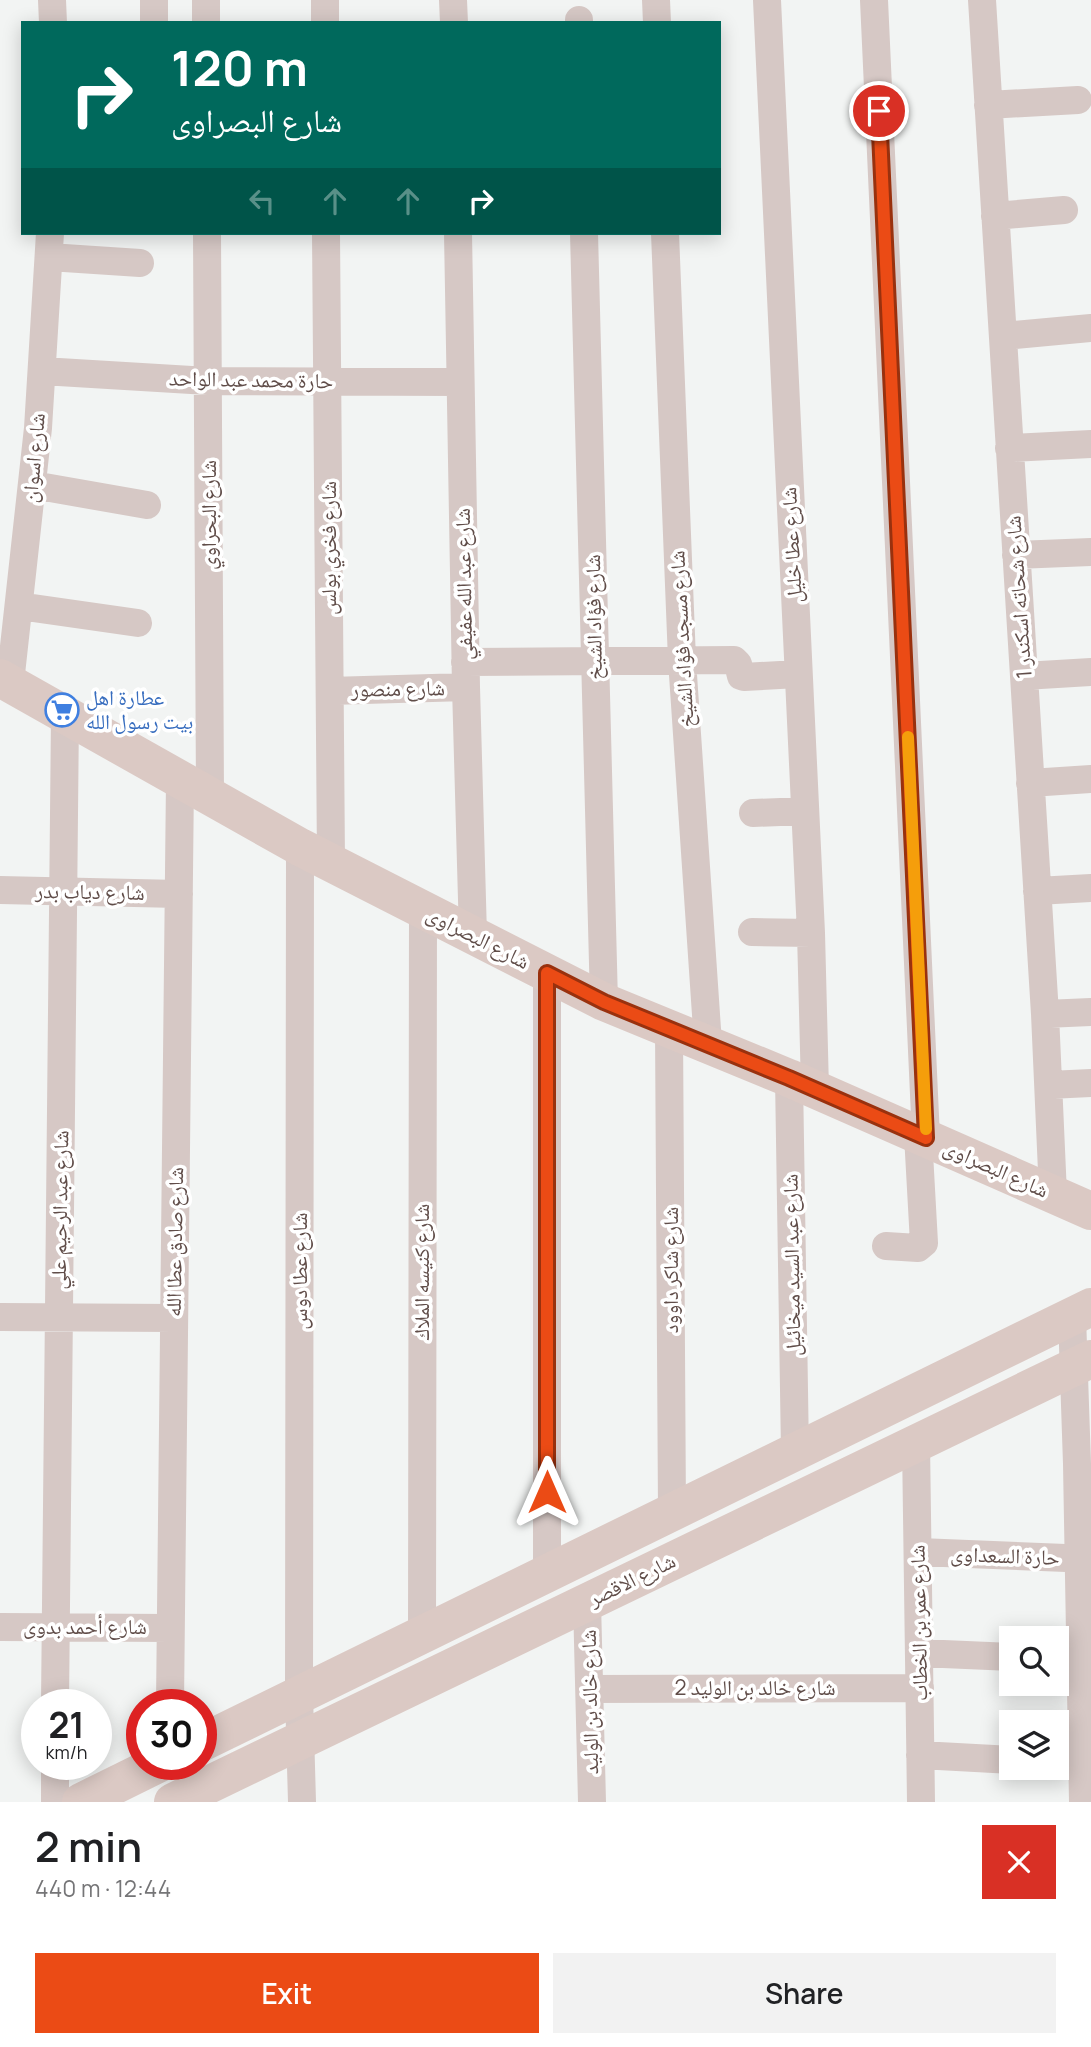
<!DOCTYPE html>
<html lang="en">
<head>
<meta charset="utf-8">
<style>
  :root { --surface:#fff; --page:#f2f2f2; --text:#202124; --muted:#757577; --accent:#eb4b15 }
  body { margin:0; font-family:Manrope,"Noto Naskh Arabic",sans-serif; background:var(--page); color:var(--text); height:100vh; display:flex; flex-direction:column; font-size:26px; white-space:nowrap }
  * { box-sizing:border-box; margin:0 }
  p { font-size:23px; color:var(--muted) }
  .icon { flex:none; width:38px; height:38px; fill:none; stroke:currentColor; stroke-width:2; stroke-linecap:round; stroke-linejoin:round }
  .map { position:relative; height:1802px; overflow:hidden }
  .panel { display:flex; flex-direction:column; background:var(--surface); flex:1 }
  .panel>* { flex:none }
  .guide { position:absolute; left:21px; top:21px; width:700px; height:214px; border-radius:0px; box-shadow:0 4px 18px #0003; background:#00695c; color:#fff; overflow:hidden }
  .tools { position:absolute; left:999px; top:1626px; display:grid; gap:14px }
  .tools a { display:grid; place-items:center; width:70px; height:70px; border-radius:0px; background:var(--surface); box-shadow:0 4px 18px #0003; font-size:35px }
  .speed { position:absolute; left:21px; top:1689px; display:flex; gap:14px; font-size:35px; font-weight:700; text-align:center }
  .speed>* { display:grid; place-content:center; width:91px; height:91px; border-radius:50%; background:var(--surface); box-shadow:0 4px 18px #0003; line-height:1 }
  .speed small { font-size:18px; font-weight:400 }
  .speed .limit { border:10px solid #d22; background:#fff; color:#111 }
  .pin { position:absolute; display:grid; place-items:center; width:60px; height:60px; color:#fff; margin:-30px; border:4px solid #fff; border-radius:50%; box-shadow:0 2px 7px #0007 }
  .me { position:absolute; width:77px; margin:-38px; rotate:0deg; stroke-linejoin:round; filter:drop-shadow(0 0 5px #0008) }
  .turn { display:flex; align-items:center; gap:24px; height:147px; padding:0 35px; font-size:32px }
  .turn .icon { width:91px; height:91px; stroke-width:2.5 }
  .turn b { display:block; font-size:49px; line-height:60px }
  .lanes { display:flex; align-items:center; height:66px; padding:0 35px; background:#0003; justify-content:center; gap:35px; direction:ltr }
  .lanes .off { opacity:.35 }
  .round { display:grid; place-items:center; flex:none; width:74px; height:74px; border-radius:0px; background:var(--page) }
  .headline { display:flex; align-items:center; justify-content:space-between; height:119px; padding:0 35px }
  h1 { font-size:42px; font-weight:600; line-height:52px }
  .button { display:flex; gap:14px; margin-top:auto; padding:14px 35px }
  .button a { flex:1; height:80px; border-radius:0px; background:var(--accent); color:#fff; font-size:28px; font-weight:600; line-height:80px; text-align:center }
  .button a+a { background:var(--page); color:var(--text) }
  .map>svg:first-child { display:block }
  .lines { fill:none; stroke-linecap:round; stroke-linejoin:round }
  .street { stroke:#d6c8c5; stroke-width:28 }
  .secondary { stroke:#dbc9c4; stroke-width:38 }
  .route-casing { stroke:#99310e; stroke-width:18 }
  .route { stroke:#eb4b15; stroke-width:12 }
  .slow { stroke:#f59e0b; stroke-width:12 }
  .labels { text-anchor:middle; stroke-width:7; stroke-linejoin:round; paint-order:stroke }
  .street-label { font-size:21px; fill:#604d49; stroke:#fff }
  .shop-label { font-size:21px; fill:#366cbe; stroke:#fff; text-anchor:start }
</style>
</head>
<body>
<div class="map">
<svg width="1091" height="1802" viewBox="0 0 1091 1802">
  <rect width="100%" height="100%" fill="#f2f4f3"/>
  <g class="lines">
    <path class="street" d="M52,0L53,23
      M206,0V23
      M325,0V23
      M453,0L454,23
      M656,0L657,23
      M767,0L811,933L815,1089
      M874,0L926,1138
      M982,0L1045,1014L1053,1194
      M579,20V23
      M154,23V0
      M988,105L1078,100
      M995,216L1064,210
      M207,233L210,796
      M326,233L331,863
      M458,233L466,687L473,935
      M584,233L604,1002
      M665,233L682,660L708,1044
      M49,257L140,263
      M1003,336L1091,328
      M42,371L208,381L460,382
      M1009,448L1091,444
      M33,485L147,505
      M1016,555L1091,552
      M19,606L138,623
      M465,662L734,660L738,664L741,676L744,677L798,674
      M1024,676L1091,672
      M10,683L38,428L50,233
      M330,691L466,687
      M1030,783L1091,779
      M753,813L805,811
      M300,847L299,1695L302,1802
      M0,890L179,894
      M1037,891L1091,888
      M752,932L811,933
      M1045,1014L1091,1012
      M669,1028L672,1512
      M789,1078L795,1452
      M1049,1085L1091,1083
      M886,1246L918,1248L924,1243L918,1135
      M1072,1316L1077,1464L1083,1802
      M0,1317L174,1318
      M916,1443L921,1802
      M919,1552L1091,1559
      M547,1574V973
      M587,1602L592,1802
      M0,1627L170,1628
      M422,1635L423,909
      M920,1653L1012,1657
      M590,1689L920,1688
      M55,1704L65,715
      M170,1704L180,780
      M920,1755L1012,1760
      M55,1802V1764"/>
    <path class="secondary" d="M0,678L300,847L604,1002L789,1078L1091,1211
      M201,1743L1091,1307
      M81,1802L158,1764
      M173,1802L1091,1359"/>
  </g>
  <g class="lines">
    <defs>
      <path id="route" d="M547,1492V973L604,1002L789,1078L926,1138L879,111"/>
    </defs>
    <use href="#route" class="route-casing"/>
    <use href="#route" class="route"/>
    <path class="slow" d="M908,737L926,1129"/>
  </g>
  <defs>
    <symbol id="supermarket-ring" viewBox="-11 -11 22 22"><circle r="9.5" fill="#fff" stroke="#3f7fe0" stroke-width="1.5"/><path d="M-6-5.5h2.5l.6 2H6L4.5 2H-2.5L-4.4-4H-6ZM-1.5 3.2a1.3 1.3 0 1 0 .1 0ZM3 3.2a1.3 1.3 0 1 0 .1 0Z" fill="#3f7fe0"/></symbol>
  </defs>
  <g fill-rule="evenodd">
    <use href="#supermarket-ring" x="43" y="691" width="38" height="38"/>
  </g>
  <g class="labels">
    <g class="street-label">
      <text transform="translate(251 380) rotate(1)" y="7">حارة محمد عبد الواحد</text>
      <text transform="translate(34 458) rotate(-85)" y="7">شارع اسوان</text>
      <text transform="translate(209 515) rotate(-90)" y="7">شارع البحراوي</text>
      <text transform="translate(792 545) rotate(-93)" y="7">شارع عطا خليل</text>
      <text transform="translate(329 548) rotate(-90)" y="7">شارع فخري بولس</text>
      <text transform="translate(464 584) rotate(-91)" y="7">شارع عبد الله عفيفي</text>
      <text transform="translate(1019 597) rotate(-94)" y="7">شارع شحاته اسكندر 1</text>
      <text transform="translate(594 617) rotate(-91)" y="7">شارع فؤاد الشيخ</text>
      <text transform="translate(682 639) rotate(-93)" y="7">شارع مسجد فؤاد الشيخ</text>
      <text transform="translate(398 689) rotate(-1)" y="7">شارع منصور</text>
      <text transform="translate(90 892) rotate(1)" y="7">شارع دياب بدر</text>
      <text transform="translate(478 938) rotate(27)" y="7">شارع البصراوى</text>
      <text transform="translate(996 1169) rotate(24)" y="7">شارع البصراوى</text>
      <text transform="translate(60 1210) rotate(-89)" y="7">شارع عبد الرحيم علي</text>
      <text transform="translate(175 1242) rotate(-89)" y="7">شارع صادق عطا الله</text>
      <text transform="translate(792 1265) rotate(-91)" y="7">شارع عبد السيد ميخائيل</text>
      <text transform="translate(671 1270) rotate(-90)" y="7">شارع شاكر داوود</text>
      <text transform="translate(300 1271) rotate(-90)" y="7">شارع عطا دوس</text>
      <text transform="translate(422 1272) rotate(-90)" y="7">شارع كنيسه الملاك</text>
      <text transform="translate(1005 1556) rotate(2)" y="7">حارة السعداوى</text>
      <text transform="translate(632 1580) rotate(-26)" y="7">شارع الاقصر</text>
      <text transform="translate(919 1623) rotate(-91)" y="7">شارع عمر بن الخطاب</text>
      <text x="85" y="1634">شارع أحمد بدوى</text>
      <text x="755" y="1695">شارع خالد بن الوليد 2</text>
      <text transform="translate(590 1702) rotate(-91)" y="7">شارع خالد بن الوليد</text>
    </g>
    <g class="shop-label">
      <text x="86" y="705">عطارة اهل<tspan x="86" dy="24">بيت رسول الله</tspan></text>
    </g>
  </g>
</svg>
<div class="tools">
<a><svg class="icon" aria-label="search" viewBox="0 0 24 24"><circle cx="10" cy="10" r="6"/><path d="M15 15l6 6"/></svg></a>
<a><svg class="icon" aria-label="layers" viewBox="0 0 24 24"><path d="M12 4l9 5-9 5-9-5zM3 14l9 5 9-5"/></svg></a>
</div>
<div class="speed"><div>21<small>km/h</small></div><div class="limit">30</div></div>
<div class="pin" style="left:879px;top:111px;background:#d93025"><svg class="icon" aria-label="arrive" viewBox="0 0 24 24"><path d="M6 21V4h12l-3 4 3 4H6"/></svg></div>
<svg class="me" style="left:547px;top:1492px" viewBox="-20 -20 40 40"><path d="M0-17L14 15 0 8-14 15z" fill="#eb4b15" stroke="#fff" stroke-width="4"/></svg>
<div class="guide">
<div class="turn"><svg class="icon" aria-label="right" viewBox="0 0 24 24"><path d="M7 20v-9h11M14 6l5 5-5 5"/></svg><div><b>120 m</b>شارع البصراوى</div></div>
<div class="lanes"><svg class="icon off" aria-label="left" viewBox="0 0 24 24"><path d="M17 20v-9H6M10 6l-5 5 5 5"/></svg><svg class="icon off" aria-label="ahead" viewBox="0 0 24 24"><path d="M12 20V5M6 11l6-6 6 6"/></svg><svg class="icon off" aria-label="ahead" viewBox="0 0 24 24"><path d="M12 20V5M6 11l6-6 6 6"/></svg><svg class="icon" aria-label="right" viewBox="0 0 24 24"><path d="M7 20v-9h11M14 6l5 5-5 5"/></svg></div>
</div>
</div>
<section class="panel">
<div class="headline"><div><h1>2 min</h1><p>440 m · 12:44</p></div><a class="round" style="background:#d93025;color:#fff"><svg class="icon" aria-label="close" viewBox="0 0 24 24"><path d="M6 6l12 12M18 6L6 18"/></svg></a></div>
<div class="button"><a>Exit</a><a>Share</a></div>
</section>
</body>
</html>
